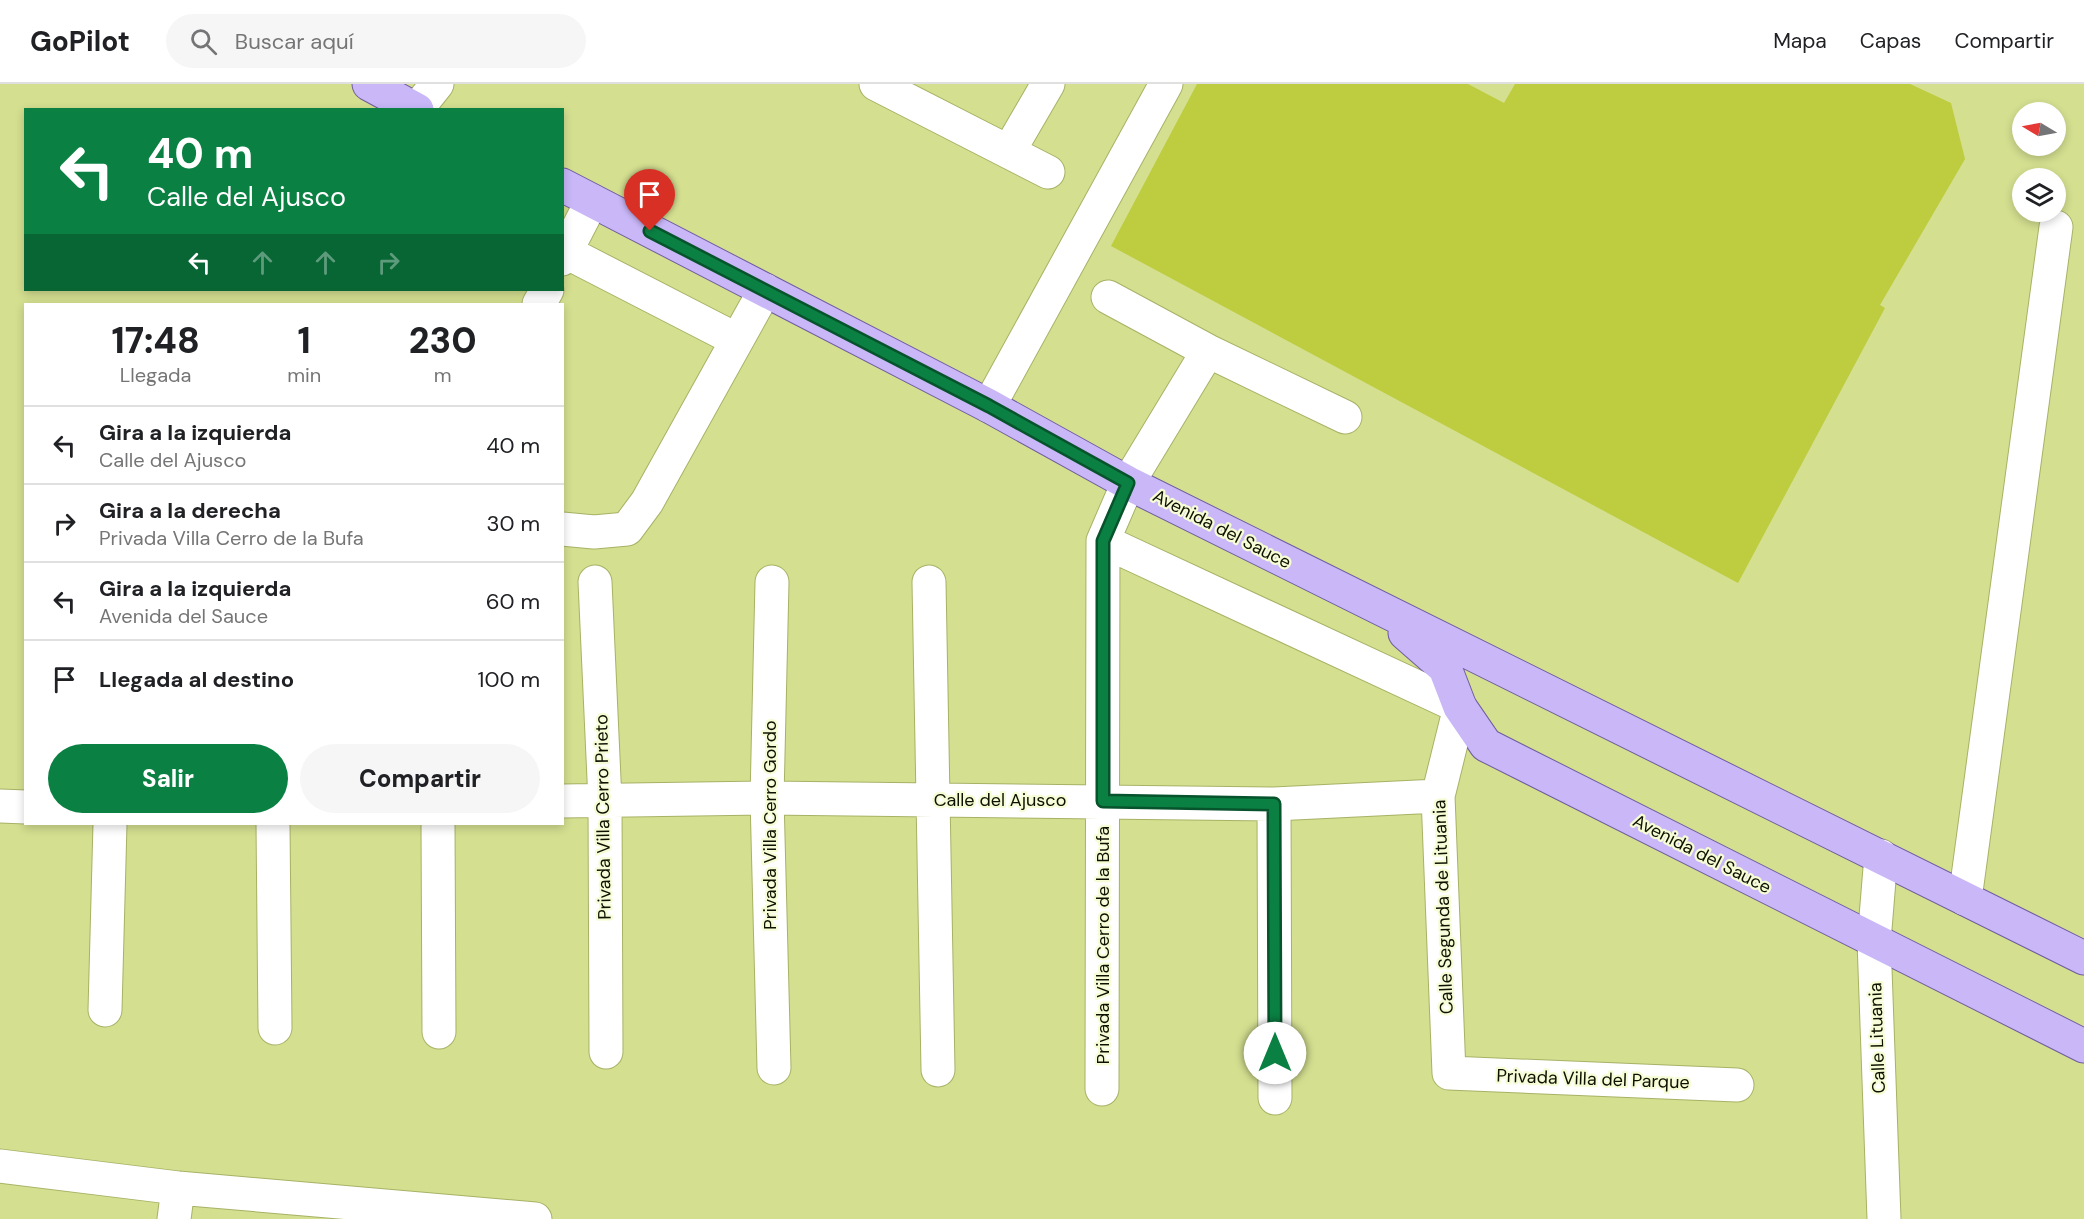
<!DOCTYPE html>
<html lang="es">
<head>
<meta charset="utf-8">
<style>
  :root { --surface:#fff; --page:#f6f6f6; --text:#202124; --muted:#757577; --line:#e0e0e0; --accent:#0b8043 }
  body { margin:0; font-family:"DM Sans",sans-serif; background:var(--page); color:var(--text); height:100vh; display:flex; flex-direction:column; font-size:22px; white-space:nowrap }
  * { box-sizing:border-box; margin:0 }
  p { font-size:20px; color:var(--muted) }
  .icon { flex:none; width:33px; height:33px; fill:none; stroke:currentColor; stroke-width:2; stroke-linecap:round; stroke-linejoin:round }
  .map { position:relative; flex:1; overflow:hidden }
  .details { position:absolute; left:24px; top:219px; width:540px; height:522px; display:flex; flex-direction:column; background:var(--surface); border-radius:0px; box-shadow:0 3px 9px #0003 }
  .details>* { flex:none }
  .guide { position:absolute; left:24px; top:24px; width:540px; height:183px; border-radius:0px; box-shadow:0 3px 9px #0003; background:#0b8043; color:#fff; overflow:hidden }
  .needle { width:39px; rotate:280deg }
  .tools { position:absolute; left:2012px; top:18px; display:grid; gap:12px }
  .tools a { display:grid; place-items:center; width:54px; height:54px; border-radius:50%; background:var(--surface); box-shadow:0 3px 9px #0003; font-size:30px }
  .pin { position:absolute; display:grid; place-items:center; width:51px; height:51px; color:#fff; margin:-62px -26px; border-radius:50% 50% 50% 0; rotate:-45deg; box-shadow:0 0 6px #0007 }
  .pin .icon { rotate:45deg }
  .me { position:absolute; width:66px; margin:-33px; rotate:0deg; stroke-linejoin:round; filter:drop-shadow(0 0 4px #0008) }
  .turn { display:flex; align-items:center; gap:21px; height:126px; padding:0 24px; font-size:27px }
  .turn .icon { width:78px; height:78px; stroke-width:2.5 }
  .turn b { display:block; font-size:42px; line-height:51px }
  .lanes { display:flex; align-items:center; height:57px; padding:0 24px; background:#0003; justify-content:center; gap:30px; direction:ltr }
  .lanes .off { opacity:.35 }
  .eta { display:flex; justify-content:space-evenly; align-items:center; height:102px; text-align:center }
  .eta b { font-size:36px; font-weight:800; line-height:42px }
  .cta { display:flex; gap:12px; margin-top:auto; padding:12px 24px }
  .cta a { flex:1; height:69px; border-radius:36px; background:var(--accent); color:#fff; font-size:24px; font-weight:800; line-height:69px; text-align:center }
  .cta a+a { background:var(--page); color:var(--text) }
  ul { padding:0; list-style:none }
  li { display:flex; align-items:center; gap:18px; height:78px; padding:0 24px; border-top:2px solid var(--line) }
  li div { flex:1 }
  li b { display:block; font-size:22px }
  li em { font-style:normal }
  header { display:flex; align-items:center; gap:36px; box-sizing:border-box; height:84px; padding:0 30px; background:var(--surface); border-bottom:2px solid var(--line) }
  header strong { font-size:28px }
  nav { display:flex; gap:33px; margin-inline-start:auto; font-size:21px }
  .search { width:420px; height:54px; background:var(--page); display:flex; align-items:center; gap:15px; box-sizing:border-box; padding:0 21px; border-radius:33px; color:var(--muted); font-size:22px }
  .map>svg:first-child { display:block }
  .building { fill:#becc3f }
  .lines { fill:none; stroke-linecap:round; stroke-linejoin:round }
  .minor-casing { stroke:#a8b265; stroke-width:35 }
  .major-casing { stroke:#705d9e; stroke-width:35 }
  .minor { stroke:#fff; stroke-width:33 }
  .major { stroke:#c9b7f8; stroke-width:33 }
  .route-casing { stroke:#07532c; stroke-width:15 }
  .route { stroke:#0b8043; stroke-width:10 }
  .labels { text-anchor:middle; stroke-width:4.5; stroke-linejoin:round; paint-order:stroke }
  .street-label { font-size:18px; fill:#0e1000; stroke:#f6fcd5 }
</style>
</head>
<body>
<header>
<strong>GoPilot</strong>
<div class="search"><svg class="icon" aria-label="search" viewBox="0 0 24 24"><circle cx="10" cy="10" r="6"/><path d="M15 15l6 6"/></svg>Buscar aquí</div>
<nav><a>Mapa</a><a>Capas</a><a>Compartir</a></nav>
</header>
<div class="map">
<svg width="2084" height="1135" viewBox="0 0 2084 1135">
  <rect width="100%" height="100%" fill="#d4df90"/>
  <path class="building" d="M1197,0H1468L1504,19L1515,0H1910L1951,19L1965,75L1880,221L1885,224L1738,499L1111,162Z"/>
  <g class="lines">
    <defs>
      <path id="minor" d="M876,0L1048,88
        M417,25L437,0
        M1009,67L1048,0
        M566,168L737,256
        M562,175L592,117
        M1108,213L1208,267L1345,333
        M539,220L547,206
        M989,322L1166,0
        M562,445L594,448L627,445L647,418L765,206
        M1103,457L1460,623L1438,712L1449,989L1737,1001
        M595,498L605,717L606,968
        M772,498L767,714L774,984
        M929,498L938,986
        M562,717L767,714L1274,720L1438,712
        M1274,720L1275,1014
        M0,722L26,723
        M273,740L275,944
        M438,740L439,948
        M1881,772L1874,857L1884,1135
        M1965,815L2056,143
        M105,926L110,740
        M1102,1005L1103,457L1128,399L1208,267
        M0,1082L178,1104L535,1135
        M174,1135L178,1104"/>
      <path id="major" d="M369,0L417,26
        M562,101L989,322L1128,399L2084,874
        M1405,549L1445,584L1460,623L1486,661L2084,962"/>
    </defs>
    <use href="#minor" class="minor-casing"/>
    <use href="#major" class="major-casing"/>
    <use href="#minor" class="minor"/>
    <use href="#major" class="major"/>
  </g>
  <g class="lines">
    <defs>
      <path id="route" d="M650,147L989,322L1128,399L1103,457V717L1274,720L1275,969"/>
    </defs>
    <use href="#route" class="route-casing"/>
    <use href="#route" class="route"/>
  </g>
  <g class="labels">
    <g class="street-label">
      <text transform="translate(1222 445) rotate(27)" y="6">Avenida del Sauce</text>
      <text x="1000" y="722">Calle del Ajusco</text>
      <text transform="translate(603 733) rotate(-91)" y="6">Privada Villa Cerro Prieto</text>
      <text transform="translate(770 741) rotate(-90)" y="6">Privada Villa Cerro Gordo</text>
      <text transform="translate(1702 770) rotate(27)" y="6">Avenida del Sauce</text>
      <text transform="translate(1443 823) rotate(-92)" y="6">Calle Segunda de Lituania</text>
      <text transform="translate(1103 861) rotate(-90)" y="6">Privada Villa Cerro de la Bufa</text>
      <text transform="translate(1877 954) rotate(-92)" y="6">Calle Lituania</text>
      <text transform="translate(1593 995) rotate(2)" y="6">Privada Villa del Parque</text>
    </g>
  </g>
</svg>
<div class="tools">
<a><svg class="needle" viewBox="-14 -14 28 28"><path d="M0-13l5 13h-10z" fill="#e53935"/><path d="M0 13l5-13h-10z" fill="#757577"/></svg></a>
<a><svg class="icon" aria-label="layers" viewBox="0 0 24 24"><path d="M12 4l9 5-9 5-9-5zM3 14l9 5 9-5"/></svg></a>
</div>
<div class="pin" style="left:650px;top:147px;background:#d93025"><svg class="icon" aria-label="arrive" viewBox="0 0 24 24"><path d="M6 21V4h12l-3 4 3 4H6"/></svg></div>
<svg class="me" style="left:1275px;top:969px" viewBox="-20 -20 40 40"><circle r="19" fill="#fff"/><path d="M0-13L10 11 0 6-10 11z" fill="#0b8043"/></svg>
<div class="guide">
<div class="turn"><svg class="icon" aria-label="left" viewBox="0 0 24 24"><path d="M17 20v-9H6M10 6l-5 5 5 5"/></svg><div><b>40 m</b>Calle del Ajusco</div></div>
<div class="lanes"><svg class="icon" aria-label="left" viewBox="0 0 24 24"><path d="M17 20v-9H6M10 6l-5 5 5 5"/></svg><svg class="icon off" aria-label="ahead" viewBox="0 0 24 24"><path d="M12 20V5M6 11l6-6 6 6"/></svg><svg class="icon off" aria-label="ahead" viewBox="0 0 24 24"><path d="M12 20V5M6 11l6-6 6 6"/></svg><svg class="icon off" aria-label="right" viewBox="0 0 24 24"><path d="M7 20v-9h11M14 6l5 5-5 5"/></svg></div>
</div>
<section class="details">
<div class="eta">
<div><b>17:48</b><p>Llegada</p></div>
<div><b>1</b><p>min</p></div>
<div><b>230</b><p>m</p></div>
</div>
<ul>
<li><svg class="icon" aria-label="left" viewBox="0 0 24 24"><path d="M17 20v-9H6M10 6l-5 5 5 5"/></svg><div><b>Gira a la izquierda</b><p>Calle del Ajusco</p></div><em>40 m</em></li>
<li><svg class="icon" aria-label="right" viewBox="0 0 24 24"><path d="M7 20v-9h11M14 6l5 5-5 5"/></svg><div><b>Gira a la derecha</b><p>Privada Villa Cerro de la Bufa</p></div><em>30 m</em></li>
<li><svg class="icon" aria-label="left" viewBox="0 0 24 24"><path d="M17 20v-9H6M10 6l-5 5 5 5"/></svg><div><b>Gira a la izquierda</b><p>Avenida del Sauce</p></div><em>60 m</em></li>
<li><svg class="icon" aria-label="arrive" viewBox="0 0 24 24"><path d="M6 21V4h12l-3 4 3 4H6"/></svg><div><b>Llegada al destino</b></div><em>100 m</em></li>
</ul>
<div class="cta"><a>Salir</a><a>Compartir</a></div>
</section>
</div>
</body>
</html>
